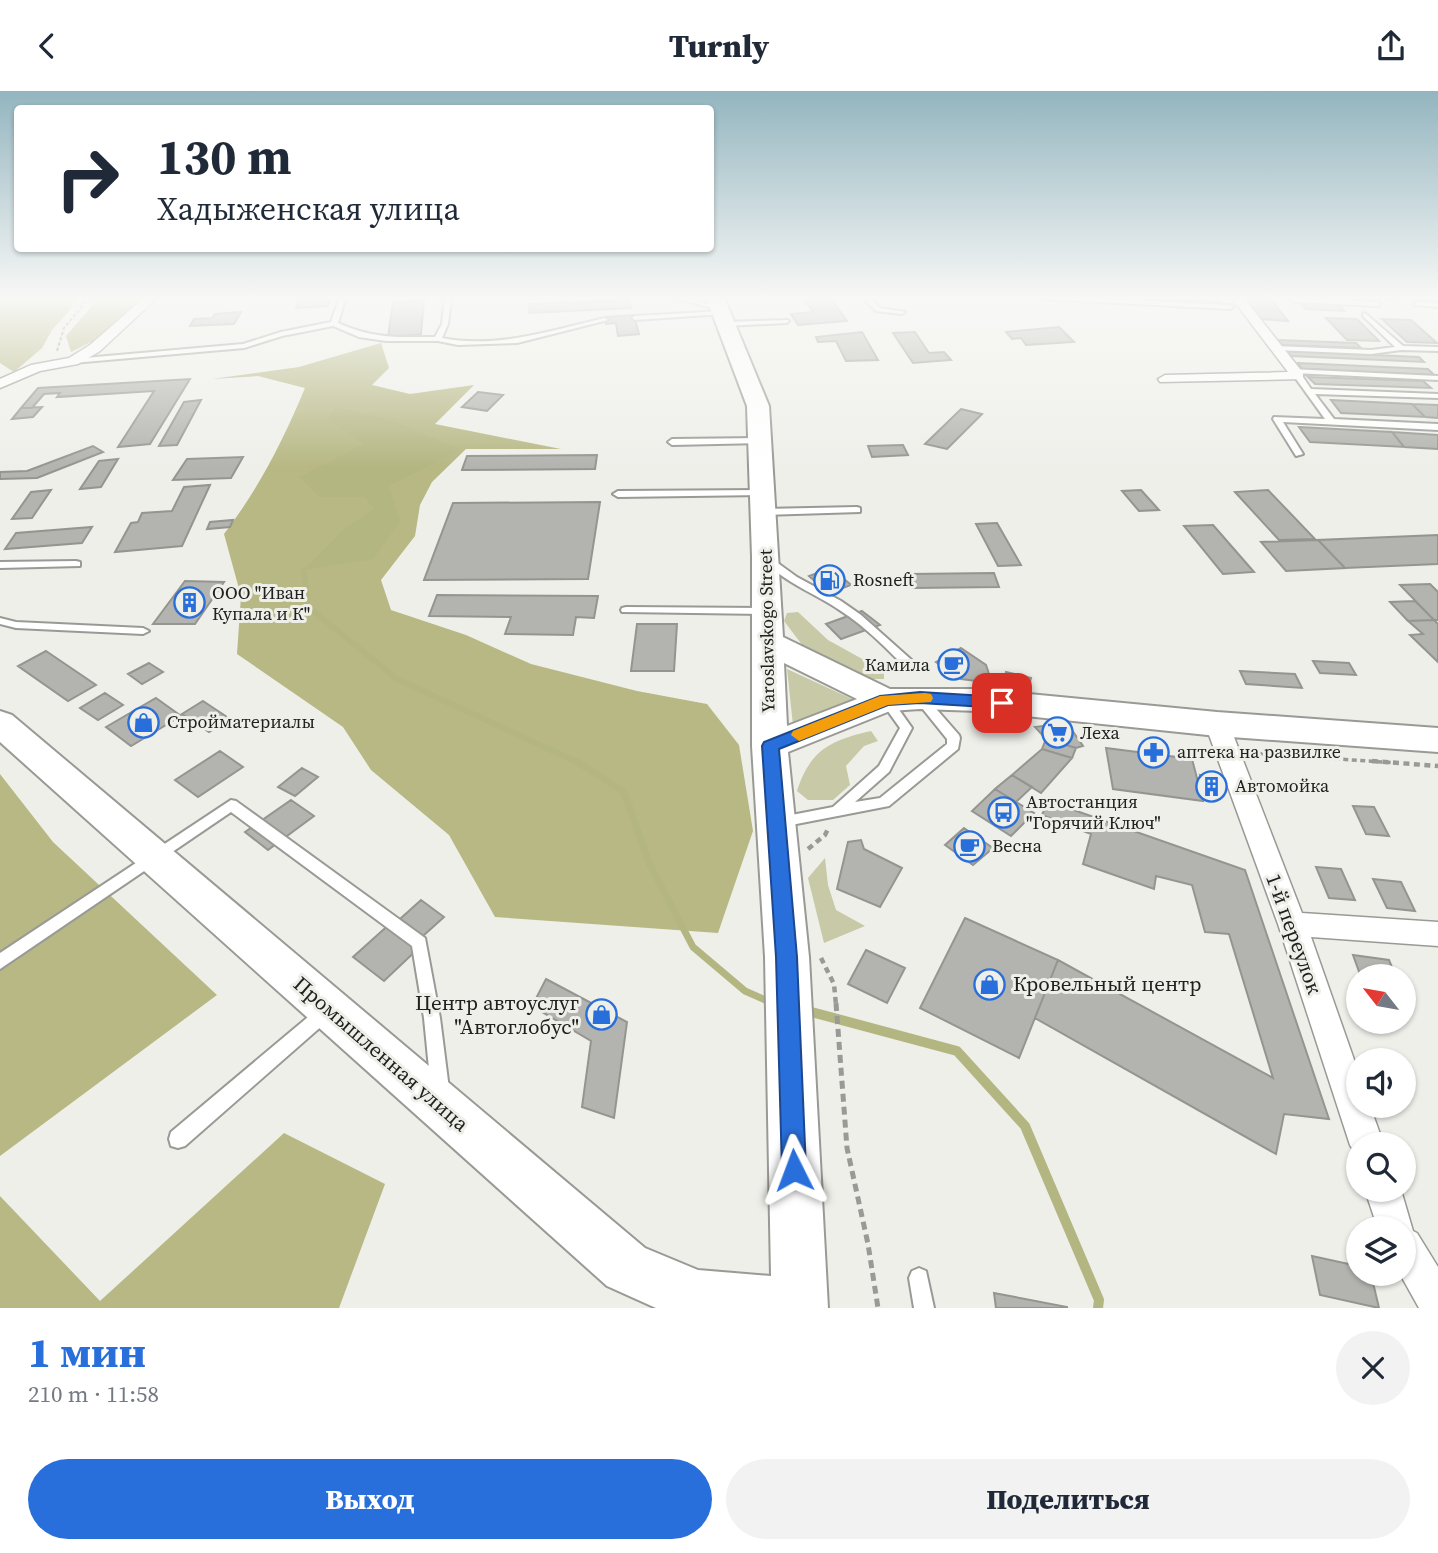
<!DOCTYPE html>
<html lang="ru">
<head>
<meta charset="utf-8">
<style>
  :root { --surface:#fff; --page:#f2f2f3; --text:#1f2937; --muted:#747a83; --accent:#296fdc }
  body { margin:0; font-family:"Source Serif 4",serif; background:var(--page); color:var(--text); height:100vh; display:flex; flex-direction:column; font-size:26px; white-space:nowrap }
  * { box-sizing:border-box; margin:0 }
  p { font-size:23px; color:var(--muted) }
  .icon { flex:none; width:38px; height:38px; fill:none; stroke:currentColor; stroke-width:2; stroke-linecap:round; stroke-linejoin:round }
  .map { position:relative; height:1217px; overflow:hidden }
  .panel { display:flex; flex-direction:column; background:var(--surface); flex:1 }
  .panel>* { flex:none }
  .hud { position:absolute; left:14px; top:14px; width:700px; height:147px; border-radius:7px; box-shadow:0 2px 5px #0004; background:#fff; color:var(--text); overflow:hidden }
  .needle { width:46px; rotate:301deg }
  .buttons { position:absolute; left:1346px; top:873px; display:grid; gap:14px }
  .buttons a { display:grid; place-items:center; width:70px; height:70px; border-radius:50%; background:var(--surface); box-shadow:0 2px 5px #0004; font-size:35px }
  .pin { position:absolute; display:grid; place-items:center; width:60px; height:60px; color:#fff; margin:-30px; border-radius:14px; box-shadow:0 4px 10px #0006 }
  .me { position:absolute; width:77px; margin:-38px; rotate:357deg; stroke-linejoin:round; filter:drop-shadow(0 0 5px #0008) }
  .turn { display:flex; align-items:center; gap:24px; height:147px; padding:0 28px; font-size:32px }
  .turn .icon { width:91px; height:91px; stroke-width:2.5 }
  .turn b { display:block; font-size:49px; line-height:60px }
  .round { display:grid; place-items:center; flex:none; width:74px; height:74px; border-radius:37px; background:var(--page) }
  .overview { display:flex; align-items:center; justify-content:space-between; height:119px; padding:0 28px }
  h1 { font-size:42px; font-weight:800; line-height:52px; color:var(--accent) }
  .cta { display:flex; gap:14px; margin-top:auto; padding:14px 28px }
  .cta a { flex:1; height:80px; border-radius:42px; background:var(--accent); color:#fff; font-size:28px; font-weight:800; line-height:80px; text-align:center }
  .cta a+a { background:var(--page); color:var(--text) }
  header { display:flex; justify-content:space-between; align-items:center; height:91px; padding:0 28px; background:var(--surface); font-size:32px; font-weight:800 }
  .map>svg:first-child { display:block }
  .green { fill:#c8c9a6 }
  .forest { fill:#b7b884 }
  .water { fill:#b4b682 }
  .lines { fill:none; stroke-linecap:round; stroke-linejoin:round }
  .stream-far2 { stroke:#b4b682; stroke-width:6 }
  .stream-far1 { stroke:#b4b682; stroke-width:7 }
  .stream { stroke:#b4b682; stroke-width:10 }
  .building { fill:#b3b4af; stroke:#959590; stroke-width:2 }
  .lane-casing { stroke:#999a95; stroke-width:4 }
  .street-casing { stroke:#999a95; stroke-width:3 }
  .secondary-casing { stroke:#999a95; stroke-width:4 }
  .path-far3 { stroke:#999995; stroke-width:2; stroke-dasharray:3.5 2; stroke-linecap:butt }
  .path-far2 { stroke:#999995; stroke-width:3.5; stroke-dasharray:5 3.5; stroke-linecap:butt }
  .path-far1 { stroke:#999995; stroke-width:4.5; stroke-dasharray:6 4.5; stroke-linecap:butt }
  .path { stroke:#999995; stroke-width:5; stroke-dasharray:8 5; stroke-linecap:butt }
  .lane { fill:#fff; fill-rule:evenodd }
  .street { fill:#fff; fill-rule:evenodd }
  .secondary { fill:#fff; fill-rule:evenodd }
  .route { fill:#296fdc; stroke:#1b488f; stroke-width:2 }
  .slow { fill:#f59e0b }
  .labels { text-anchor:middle; stroke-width:6; stroke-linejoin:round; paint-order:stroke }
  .poi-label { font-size:18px; fill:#20201e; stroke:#efefea; text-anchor:start }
  .street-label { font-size:18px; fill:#20201e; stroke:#efefea }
  .near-street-label { font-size:21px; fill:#20201e; stroke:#efefea }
  .near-poi-label { font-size:21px; fill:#20201e; stroke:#efefea; text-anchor:start }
</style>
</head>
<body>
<header><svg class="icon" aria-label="back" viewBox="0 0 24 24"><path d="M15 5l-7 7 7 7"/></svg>Turnly<svg class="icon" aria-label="share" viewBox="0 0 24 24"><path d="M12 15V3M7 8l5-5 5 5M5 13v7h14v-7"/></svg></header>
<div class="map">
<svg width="1438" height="1217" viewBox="0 0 1438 1217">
  <rect width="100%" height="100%" fill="#efefea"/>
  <path class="green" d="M798,521L828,549L884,580V588H866L806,559L784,530L787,522Z
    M787,578L852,608V613L793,634Z
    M871,640L878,650L864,655L846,675L850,694L833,709H808L797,700C810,659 831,649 871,640Z
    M825,767L828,794L836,819L865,835L824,852L808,787Z"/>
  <path class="forest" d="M0,206H77L69,220L52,239L42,257L14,281L0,272Z
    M100,206H144L95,249L71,261L66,245Z
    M381,252L389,277L372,294L410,303L474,294L435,333L561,358H466L432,391L420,414L415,445L381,489L391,519L466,544L531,573L637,600L707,613L739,654L753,740L718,842L495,826L449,744L371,679L343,636L237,563L241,505L224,443C259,397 283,350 305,297L258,285L212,288L299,276Z
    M0,683L53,751L217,904L0,1065Z
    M284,1042L385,1093L339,1217H0V1105L100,1210Z"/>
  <path class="water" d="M336,316L391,329L461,359L389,395L400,430L373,468L304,479L345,437L374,418L365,406H320L299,386L364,353L328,328Z"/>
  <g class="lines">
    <path class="stream-far2" d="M304,479L307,515L397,588L579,672"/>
    <path class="stream-far1" d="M576,670L624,701L649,772L693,856L745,900L772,912"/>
    <path class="stream" d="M804,919L957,960L1025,1035L1099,1209L1098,1217"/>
  </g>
  <path class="building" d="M300,206H331L328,215L296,217Z
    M803,206H824L827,209H832L847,230L798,234L791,223L813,221Z
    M1135,206L1137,210L1072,206Z
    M1157,206H1216L1220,213L1159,210Z
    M1244,206H1269L1288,230L1260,228Z
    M1305,206H1391L1395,209Z
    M1409,206H1438V212L1416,211Z
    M629,208L631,217L529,222L530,213Z
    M424,209L421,243L388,246L393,211Z
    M1300,212L1338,213L1344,220L1306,218Z
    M241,221L234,233L190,235L194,228L212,227L215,223Z
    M634,224L639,243L618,245L616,232L606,233L605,226Z
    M1326,227L1357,228L1379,250L1347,249Z
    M1382,228L1411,229L1437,252L1407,251Z
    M1059,236L1074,251L1026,254L1021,247L1012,248L1006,241Z
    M862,241L878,269L846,270L836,250L818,251L816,246Z
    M915,241L929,262L944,261L951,269L913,272L893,242Z
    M1278,249L1356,252L1361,257L1282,254Z
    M1287,260L1419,266L1424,271L1291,265Z
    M1298,272L1428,278L1434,284L1302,278Z
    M1308,286L1423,290L1431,297L1315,293Z
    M190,288L150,353L118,356L154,300L57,306L60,302L44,303L32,317H21L38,297Z
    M478,301L503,304L487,320L462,316Z
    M201,309L177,354L159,355L184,311Z
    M1331,309L1412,313L1425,326L1341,322Z
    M1412,313L1438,314V327L1425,326Z
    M42,316L33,326L12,328L21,317Z
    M961,318L982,323L947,358L925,353Z
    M1299,336L1392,341L1404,356L1310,351Z
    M1392,341L1438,344V358L1404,356Z
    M903,354L908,364L872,366L868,355Z
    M93,355L103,361L37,387L0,388V381L27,380Z
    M597,364L595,378L462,379L467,365Z
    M243,366L231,387L173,389L187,368Z
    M118,368L101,396L80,398L99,370Z
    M210,394L182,455L115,461L131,432L138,431L142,422L172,420L184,396Z
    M51,399L32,427L12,428L31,401Z
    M1141,399L1159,419L1139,420L1122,400Z
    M1268,399L1315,448L1279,449L1235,401Z
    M600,411L588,488L424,489L453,412Z
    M233,429L230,436L207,438L210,431Z
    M997,432L1021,474L998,475L976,433Z
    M1213,434L1254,481L1223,483L1184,435Z
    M92,436L82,452L5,458L16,442Z
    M1438,444V473L1345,477L1318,449Z
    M1318,449L1345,477L1286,480L1261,451Z
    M831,477L851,494L829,502L809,485Z
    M994,482L999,496L913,497L909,483Z
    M185,490L224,491L195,533H153Z
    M1430,493L1438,501V529H1434L1400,494Z
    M437,504L598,505L594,527L576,526L573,544L505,543L511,526L429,525Z
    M1415,510L1434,529L1408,530L1390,511Z
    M862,520L880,534L841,548L826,533Z
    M1434,529L1438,533V571L1410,544L1423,543L1408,530Z
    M637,533H677L674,580H631Z
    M961,557L986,574L992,592L961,588L936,571Z
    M46,560L96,594L68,610L18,575Z
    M1313,570L1349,572L1356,584L1320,582Z
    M149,572L163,581L142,593L128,583Z
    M1240,580L1295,583L1302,597L1246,593Z
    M1006,581L1031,587L1029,595L1005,590Z
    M105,602L123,614L98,629L80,617Z
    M156,607L181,625L131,655L106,636Z
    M203,610L230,628L209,641L182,623Z
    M1067,632L1083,655L1076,657L1046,648L1035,636Z
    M1046,648L1076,657L1072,667L1042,658Z
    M1106,657L1192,668L1203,710L1113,698Z
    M1042,658L1072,667L1041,702L1012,684Z
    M220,660L243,676L198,706L175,689Z
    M302,677L318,686L295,705L278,696Z
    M1012,684L1032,696L1016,711L995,698Z
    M1200,684L1219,686L1223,705L1205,703Z
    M995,698L1034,722L1011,745L972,720Z
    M291,709L314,725L268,759L245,741Z
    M1048,710L1245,779L1329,1028L1284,1023L1276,1063L1035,927L1058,869L1273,987L1229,843L1205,841L1192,794L1156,785L1154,798L1083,773L1091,743L1042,724Z
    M1353,715L1374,716L1389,745L1366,743Z
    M964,737L993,757L973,774L945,754Z
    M861,749L864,758L902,777L880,816L837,798L848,751Z
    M1316,776L1341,778L1355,809L1329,807Z
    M1373,788L1401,791L1415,820L1387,817Z
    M421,809L444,826L423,845L400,828Z
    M965,827L1058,869L1019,967L920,917Z
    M393,830L424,852L384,890L353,866Z
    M866,859L905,877L887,912L848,893Z
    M1353,864L1389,869L1396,886H1361Z
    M546,888L627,931L614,1027L582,1016L591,950L532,915Z
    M1312,1165L1358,1175V1183H1371L1379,1217L1320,1204Z
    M994,1202L1067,1216V1217H996Z"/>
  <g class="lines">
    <defs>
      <path id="lane" d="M340,206H346L338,232C374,248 397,246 435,246L442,233L445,206H451L448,233L442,247C497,258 552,239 605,227L608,229L517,252L458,254L438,250H386L359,246L333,235L282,245L244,257L73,272L69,270L73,268L243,253L281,241L331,231Z
        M564,206H626L623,208L567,210Z
        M672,206H682L723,217L720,219Z
        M862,206H868L880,217L905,221L902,223L876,220Z
        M1038,206H1072L1230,214L1233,216L1230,218L1041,208Z
        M1287,206L1378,211L1381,213L1378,215L1296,211Z
        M1417,211L1438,212V216L1415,214L1414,213Z
        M724,220L725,221L722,223L635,229L632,227L635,225Z
        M1365,222L1403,255L1438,256V260L1401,259L1371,263L1275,259L1271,257L1275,255L1371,259L1395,256L1363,225V223Z
        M788,229L789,230L786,232L727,235L724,233L727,231Z
        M1291,278L1438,285V289L1294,282H1291Z
        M1295,283H1301L1311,298L1438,303V307L1315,303L1334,328L1438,333V339L1283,331L1303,363L1296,365L1273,328L1274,326L1325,328L1294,285Z
        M760,347L763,348V352L672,354L668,351L672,348Z
        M762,399L767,402L765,404L618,406L613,403L618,400Z
        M857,416L860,417V421L763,424L758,421L763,418Z
        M768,465L797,486L841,510L861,524L916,573L918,576L916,579H908C887,558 866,536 841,520C815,502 784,492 763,468Z
        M76,470L80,471V475L0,477V471Z
        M626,516L765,517L771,520L765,523L622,521L621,519L622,517Z
        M0,527L16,531L143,537L149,540L143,543L16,537L0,533Z
        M920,603L924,604L959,644L960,647L958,658L889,715L781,736L776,735L774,731L776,727L833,716L879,675L900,637L880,609L882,606H890L912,637L889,681L855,711L880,707L947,653V648L914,607Z
        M231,709L236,710L425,847L440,927L449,998L446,1004L440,1007L434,1004L431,998L424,927L412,855L231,721L0,878V862Z
        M326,913L332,916L334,921L332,926L185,1055L178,1057L171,1055L169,1048L171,1041L320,916Z
        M919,1177L926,1180L934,1217H914L909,1187L912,1180Z"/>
      <path id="street" d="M145,206H158L100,260L78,273L40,280L0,297V288L31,274L69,267L90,254Z
        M1231,206H1243L1303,282V288L1160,291L1158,288L1165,284L1288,281Z
        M1217,625L1225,627L1229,633L1302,822L1438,831V855L1311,846L1358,980V1015H1370L1384,1054H1358V1067L1350,1054L1278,833L1205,633L1209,627Z
        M1365,1099H1401L1413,1140L1417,1142L1438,1176V1217H1419L1400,1183H1404V1138H1378Z"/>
      <path id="secondary" d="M706,206H724L769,315L783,546L890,598H978L1217,621L1438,637V661L1217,645L978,620L920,618L890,620L788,661L809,866L828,1217H656L607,1195L0,651V620L12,624L645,1157L698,1179L771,1185L765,866L752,655V465L747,315ZM784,572L857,608L787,635Z"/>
    </defs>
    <use href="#lane" class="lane-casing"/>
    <use href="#street" class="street-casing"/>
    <use href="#secondary" class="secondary-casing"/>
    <path class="path-far3" d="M57,260L64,237L90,206"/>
    <path class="path-far2" d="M1250,662L1397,672"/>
    <path class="path-far1" d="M1372,670L1438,675
      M808,758L825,744L829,736
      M821,867L834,893L836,914"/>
    <path class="path" d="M836,912L847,1057L868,1153L878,1217"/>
    <use href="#lane" class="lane"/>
    <use href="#street" class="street"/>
    <use href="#secondary" class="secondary"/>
  </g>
  <linearGradient id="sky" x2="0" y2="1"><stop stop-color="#93b5bf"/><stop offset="0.55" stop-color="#f8f8f6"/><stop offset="1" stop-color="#f8f8f6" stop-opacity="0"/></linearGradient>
  <rect width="1438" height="376" fill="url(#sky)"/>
  <path class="route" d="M920,601L1002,606L1010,612L1002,617L920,612L888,614L779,658L797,866L806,1079L802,1088L794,1091L785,1088L782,1079L776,866L762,655L764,651L880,605Z"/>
  <path class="slow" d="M925,602L931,603L933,607L931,611L888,614L799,650L791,644L793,640L880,605Z"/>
  <defs>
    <symbol id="fuel-ring" viewBox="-11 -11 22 22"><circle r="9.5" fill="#efefea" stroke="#296fdc" stroke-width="1.5"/><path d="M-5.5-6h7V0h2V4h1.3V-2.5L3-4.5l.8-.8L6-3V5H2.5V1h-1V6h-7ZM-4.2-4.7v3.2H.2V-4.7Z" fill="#296fdc"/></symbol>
    <symbol id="building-ring" viewBox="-11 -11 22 22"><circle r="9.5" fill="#efefea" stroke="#296fdc" stroke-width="1.5"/><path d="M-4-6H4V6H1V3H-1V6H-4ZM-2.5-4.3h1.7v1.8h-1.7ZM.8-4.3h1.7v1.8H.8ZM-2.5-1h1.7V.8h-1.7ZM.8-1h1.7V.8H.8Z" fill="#296fdc"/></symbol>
    <symbol id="cafe-ring" viewBox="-11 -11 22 22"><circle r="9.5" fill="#efefea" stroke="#296fdc" stroke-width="1.5"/><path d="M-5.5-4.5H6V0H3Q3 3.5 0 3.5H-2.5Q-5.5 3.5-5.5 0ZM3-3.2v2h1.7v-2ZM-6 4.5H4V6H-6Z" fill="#296fdc"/></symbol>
    <symbol id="shop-ring" viewBox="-11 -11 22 22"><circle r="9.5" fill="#efefea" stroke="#296fdc" stroke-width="1.5"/><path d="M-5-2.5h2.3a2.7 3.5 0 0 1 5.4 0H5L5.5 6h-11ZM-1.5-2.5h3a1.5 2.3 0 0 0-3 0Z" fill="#296fdc"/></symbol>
    <symbol id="supermarket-ring" viewBox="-11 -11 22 22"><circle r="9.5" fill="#efefea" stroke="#296fdc" stroke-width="1.5"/><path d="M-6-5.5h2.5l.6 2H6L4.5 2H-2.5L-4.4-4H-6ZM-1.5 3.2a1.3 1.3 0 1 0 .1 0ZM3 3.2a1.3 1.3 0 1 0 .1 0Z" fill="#296fdc"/></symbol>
    <symbol id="pharmacy-ring" viewBox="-11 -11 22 22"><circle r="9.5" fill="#efefea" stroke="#296fdc" stroke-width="1.5"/><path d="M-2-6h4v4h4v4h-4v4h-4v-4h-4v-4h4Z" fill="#296fdc"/></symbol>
    <symbol id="bus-ring" viewBox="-11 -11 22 22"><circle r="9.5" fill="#efefea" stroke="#296fdc" stroke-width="1.5"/><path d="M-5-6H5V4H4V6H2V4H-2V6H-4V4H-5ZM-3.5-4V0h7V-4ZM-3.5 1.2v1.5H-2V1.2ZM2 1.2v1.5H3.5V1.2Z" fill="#296fdc"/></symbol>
  </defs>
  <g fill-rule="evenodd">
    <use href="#fuel-ring" x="812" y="472" width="35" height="35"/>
    <use href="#building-ring" x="172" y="494" width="35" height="35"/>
    <use href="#cafe-ring" x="936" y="556" width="35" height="35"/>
    <use href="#shop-ring" x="126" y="614" width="35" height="35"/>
    <use href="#supermarket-ring" x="1040" y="624" width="35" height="35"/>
    <use href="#pharmacy-ring" x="1136" y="644" width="35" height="35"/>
    <use href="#building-ring" x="1194" y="678" width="35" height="35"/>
    <use href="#bus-ring" x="986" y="704" width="35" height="35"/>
    <use href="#cafe-ring" x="952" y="738" width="35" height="35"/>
    <use href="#shop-ring" x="972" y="876" width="35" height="35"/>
    <use href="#shop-ring" x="584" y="906" width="35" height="35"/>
  </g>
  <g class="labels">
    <g class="poi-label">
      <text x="853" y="495">Rosneft</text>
      <text x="212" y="508">ООО "Иван<tspan x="212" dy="21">Купала и К"</tspan></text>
      <text x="930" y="580" text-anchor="end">Камила</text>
      <text x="167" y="637">Стройматериалы</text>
      <text x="1080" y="648">Леха</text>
      <text x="1177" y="667">аптека на развилке</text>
      <text x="1235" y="701">Автомойка</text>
      <text x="1026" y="717">Автостанция<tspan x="1026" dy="21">"Горячий Ключ"</tspan></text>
      <text x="992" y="761">Весна</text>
    </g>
    <g class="street-label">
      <text transform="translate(767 540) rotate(-91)" y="6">Yaroslavskogo Street</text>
    </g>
    <g class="near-street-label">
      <text transform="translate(1294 843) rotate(70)" y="7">1-й переулок</text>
      <text transform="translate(381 963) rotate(41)" y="7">Промышленная улица</text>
    </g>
    <g class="near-poi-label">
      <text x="1013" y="900">Кровельный центр</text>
      <text x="579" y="919" text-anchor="end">Центр автоуслуг<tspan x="579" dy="24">"Автоглобус"</tspan></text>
    </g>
  </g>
</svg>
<div class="buttons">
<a><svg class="needle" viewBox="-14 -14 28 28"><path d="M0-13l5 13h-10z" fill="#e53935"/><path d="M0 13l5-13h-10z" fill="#747a83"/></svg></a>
<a><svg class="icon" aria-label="sound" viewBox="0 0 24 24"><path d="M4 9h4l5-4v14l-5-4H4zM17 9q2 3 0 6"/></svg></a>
<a><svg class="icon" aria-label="search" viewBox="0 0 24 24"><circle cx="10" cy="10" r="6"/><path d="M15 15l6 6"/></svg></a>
<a><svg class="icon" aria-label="layers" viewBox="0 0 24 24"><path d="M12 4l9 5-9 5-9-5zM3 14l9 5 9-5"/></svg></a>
</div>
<div class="pin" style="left:1002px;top:612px;background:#d93025"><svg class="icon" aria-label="arrive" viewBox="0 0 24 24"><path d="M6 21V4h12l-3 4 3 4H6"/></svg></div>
<svg class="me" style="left:794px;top:1079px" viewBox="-20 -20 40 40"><path d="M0-17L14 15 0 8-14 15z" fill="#296fdc" stroke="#fff" stroke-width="4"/></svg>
<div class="hud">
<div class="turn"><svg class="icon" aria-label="right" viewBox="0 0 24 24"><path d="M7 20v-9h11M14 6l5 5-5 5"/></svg><div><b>130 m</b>Хадыженская улица</div></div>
</div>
</div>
<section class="panel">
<div class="overview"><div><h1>1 мин</h1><p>210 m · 11:58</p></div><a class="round"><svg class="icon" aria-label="close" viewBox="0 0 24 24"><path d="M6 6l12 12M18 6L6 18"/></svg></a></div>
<div class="cta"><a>Выход</a><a>Поделиться</a></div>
</section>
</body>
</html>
